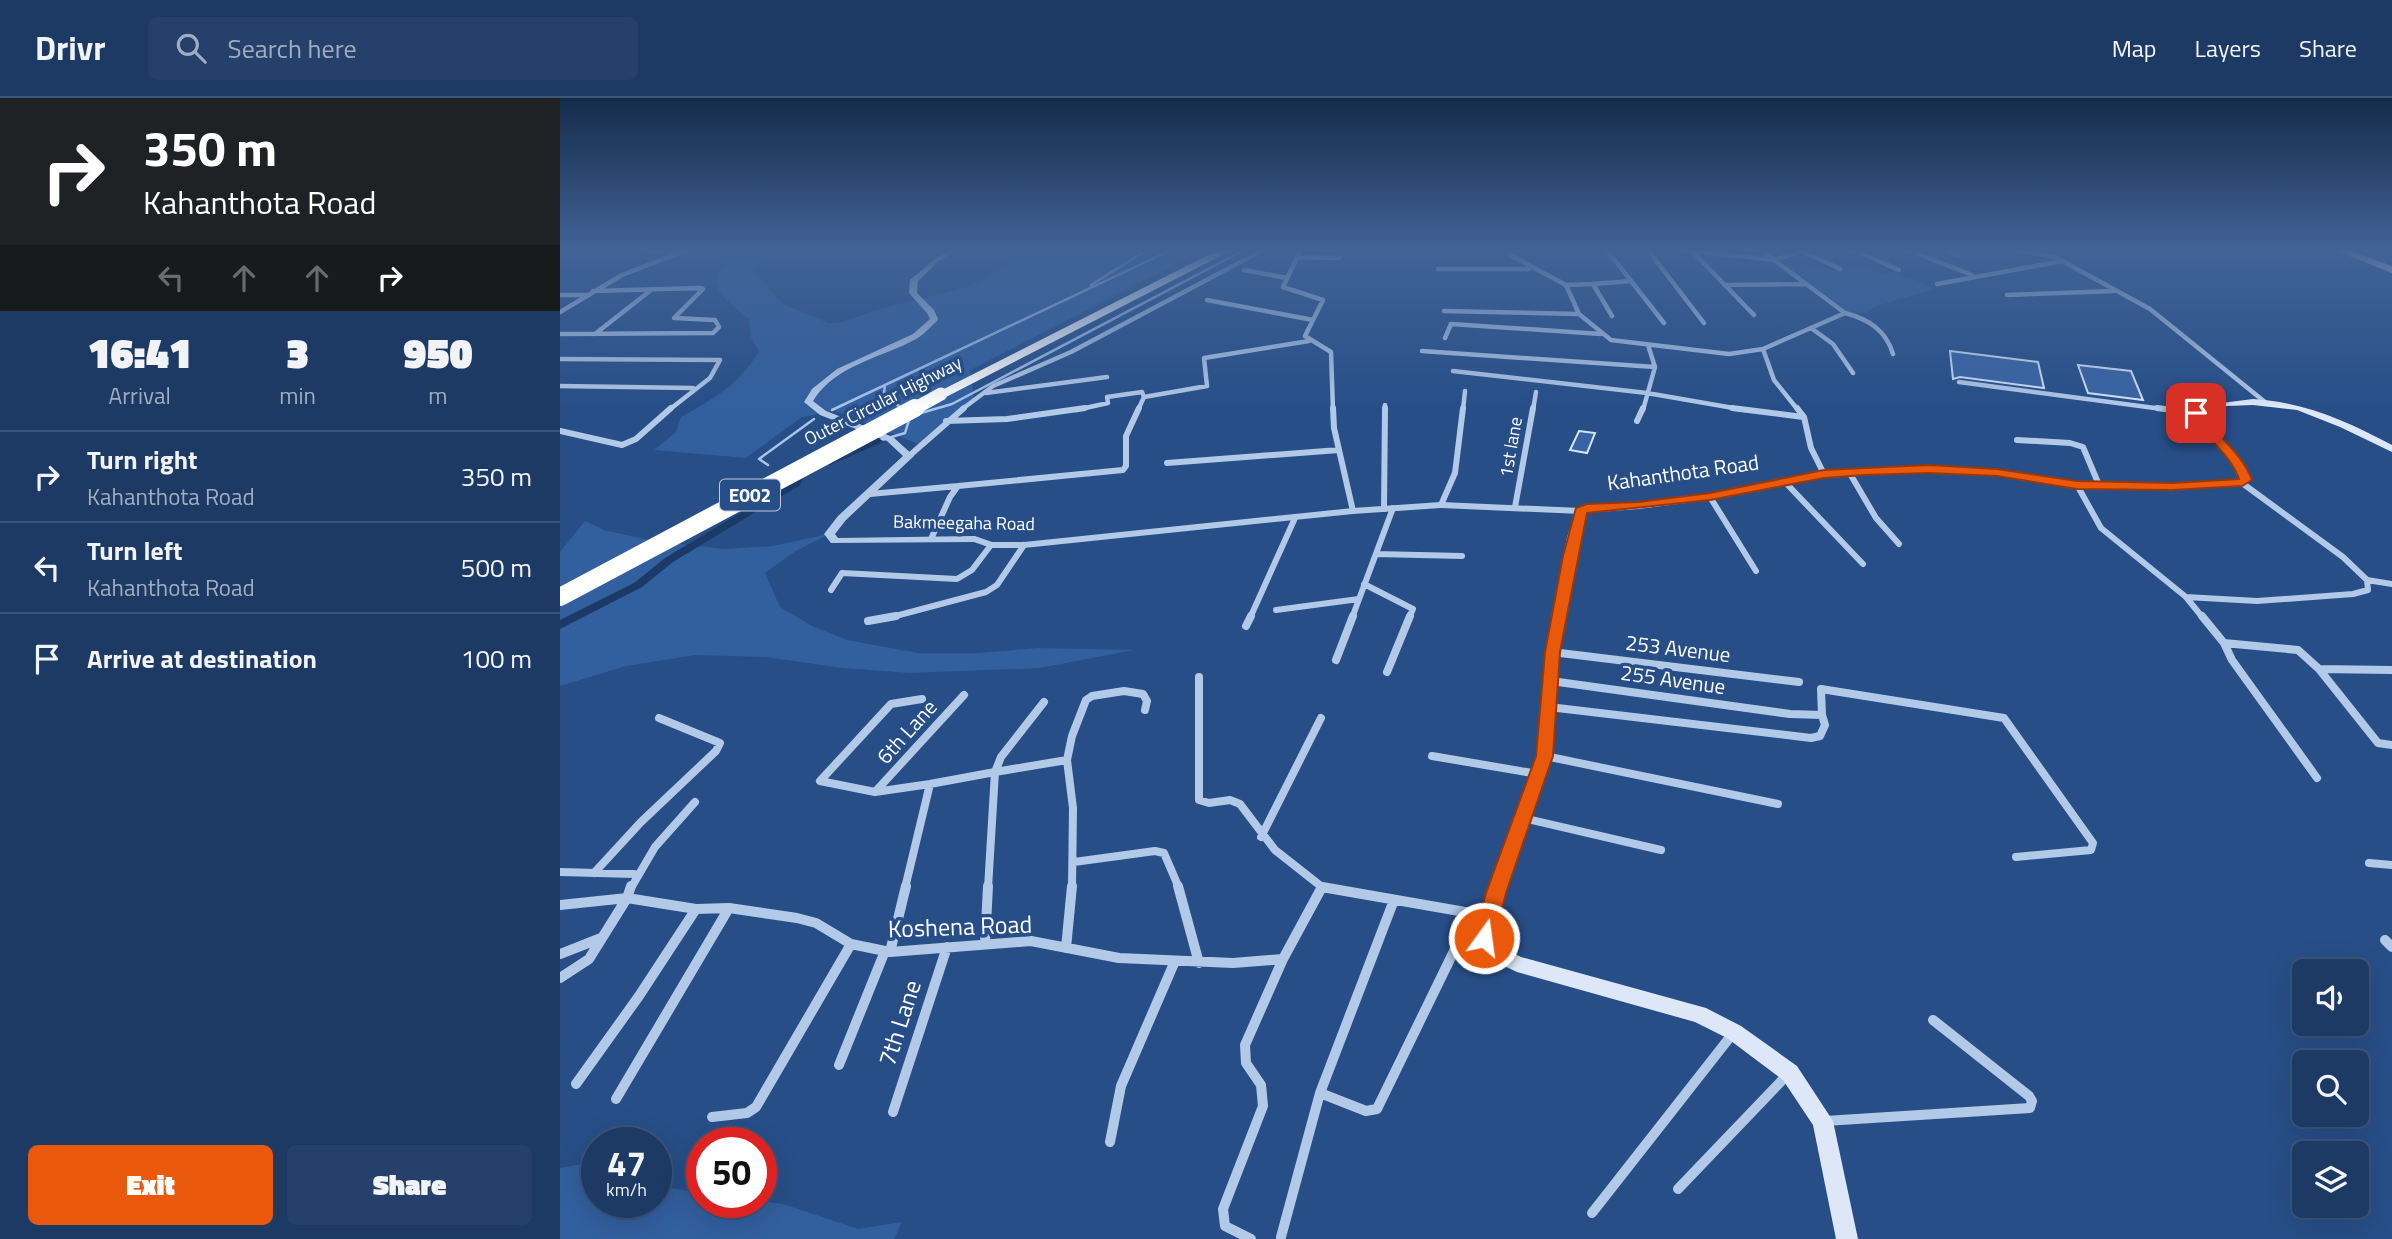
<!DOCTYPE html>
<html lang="en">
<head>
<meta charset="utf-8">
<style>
  :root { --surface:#1d3a65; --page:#25416b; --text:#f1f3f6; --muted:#a0adbf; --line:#3b5479; --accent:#ea580c }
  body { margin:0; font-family:"Titillium Web",sans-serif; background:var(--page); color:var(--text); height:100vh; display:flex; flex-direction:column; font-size:26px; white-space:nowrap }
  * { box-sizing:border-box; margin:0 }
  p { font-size:23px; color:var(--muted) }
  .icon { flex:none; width:38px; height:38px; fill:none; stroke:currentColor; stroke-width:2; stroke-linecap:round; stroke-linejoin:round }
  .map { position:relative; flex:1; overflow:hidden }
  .side { display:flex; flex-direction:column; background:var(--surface); width:560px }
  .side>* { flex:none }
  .guide { background:#202124; color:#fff; overflow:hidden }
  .fabs { position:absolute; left:1732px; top:861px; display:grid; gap:14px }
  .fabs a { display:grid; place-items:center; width:77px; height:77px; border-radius:10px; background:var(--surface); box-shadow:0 7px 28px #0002,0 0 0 2px var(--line); font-size:35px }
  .speed { position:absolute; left:21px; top:1029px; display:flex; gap:14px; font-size:35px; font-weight:700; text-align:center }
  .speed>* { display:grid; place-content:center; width:91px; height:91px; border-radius:50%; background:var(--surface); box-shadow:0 7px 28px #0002,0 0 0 2px var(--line); line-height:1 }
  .speed small { font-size:18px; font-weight:400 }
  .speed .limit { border:10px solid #d22; background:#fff; color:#111 }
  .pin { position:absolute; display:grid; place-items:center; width:60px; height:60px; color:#fff; margin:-30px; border-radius:14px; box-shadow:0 4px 10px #0006 }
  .me { position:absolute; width:77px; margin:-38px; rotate:14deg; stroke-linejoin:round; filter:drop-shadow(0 0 5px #0008) }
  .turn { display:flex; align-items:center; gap:24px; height:147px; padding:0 28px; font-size:32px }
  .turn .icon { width:91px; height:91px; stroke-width:2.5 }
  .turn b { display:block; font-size:49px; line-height:60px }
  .lanes { display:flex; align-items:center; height:66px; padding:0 28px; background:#0003; justify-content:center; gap:35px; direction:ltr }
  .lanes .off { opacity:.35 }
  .eta { display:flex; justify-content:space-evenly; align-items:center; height:119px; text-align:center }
  .eta b { font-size:42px; font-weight:800; line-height:49px }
  .primary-button { display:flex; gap:14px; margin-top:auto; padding:14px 28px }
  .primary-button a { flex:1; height:80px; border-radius:10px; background:var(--accent); color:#fff; font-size:28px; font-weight:800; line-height:80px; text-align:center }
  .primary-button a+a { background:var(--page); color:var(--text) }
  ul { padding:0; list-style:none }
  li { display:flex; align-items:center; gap:21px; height:91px; padding:0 28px; border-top:2px solid var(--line) }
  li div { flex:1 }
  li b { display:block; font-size:26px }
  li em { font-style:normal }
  header { display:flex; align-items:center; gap:42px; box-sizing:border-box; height:98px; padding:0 35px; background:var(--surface); border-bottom:2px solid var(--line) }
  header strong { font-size:33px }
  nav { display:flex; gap:38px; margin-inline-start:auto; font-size:24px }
  .search { width:490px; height:63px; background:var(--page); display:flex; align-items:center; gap:18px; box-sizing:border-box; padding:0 24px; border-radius:10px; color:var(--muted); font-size:26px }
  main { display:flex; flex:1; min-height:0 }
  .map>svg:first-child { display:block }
  .green { fill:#325f9e }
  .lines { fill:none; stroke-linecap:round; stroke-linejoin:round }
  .stream { stroke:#a7c4e9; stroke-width:2.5 }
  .canal { fill:#1c3a67; fill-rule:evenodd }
  .building { fill:#3864a3; stroke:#d6e4f7; stroke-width:2 }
  .minor-far3 { stroke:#b3c9e8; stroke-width:4.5 }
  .minor-far2 { stroke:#b3c9e8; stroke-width:6 }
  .minor-far1 { stroke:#b3c9e8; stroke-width:8 }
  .minor { stroke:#b3c9e8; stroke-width:10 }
  .tertiary { fill:#b3c9e8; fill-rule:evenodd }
  .secondary { fill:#dde7f7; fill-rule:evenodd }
  .primary { fill:#f5f8fe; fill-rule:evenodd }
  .motorway { fill:#fff; fill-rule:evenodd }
  .motorway-bridge-far1 { stroke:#fff; stroke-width:13 }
  .motorway-bridge { stroke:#fff; stroke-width:18 }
  .route { fill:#ea580c; stroke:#983908; stroke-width:2 }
  .labels { text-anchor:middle; stroke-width:7; stroke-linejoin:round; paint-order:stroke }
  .far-street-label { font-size:18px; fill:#fff; stroke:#274e87 }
  .shield { fill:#274e87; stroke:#becadb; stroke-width:2 }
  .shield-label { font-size:19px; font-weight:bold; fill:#fff }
  .street-label { font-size:21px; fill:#fff; stroke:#274e87 }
  .near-street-label { font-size:24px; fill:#fff; stroke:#274e87 }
</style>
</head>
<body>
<header>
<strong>Drivr</strong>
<div class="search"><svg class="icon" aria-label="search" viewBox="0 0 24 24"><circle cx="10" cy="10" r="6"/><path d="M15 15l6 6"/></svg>Search here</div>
<nav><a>Map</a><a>Layers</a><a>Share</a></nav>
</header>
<main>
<section class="side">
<div class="guide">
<div class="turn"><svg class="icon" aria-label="right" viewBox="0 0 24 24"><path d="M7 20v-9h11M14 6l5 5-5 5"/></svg><div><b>350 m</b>Kahanthota Road</div></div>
<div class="lanes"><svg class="icon off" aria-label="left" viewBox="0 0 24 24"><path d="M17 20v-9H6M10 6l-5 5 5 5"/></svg><svg class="icon off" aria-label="ahead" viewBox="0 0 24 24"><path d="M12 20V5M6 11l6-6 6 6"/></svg><svg class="icon off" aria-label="ahead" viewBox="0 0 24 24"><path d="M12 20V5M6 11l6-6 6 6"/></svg><svg class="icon" aria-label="right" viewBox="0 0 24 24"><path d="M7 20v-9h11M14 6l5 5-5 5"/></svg></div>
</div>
<div class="eta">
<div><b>16:41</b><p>Arrival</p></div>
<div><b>3</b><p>min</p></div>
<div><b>950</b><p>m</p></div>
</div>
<ul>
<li><svg class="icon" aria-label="right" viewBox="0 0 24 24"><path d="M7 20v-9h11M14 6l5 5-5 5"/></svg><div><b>Turn right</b><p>Kahanthota Road</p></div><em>350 m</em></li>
<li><svg class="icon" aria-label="left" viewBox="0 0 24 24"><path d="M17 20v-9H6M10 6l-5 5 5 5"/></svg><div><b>Turn left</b><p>Kahanthota Road</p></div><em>500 m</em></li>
<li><svg class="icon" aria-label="arrive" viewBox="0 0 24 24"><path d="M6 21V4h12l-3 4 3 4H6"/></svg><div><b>Arrive at destination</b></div><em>100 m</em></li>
</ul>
<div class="primary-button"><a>Exit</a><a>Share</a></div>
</section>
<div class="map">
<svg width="1832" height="1141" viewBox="0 0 1832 1141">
  <rect width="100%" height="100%" fill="#274e87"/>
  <path class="green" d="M180,151H214L192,171L223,206L268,225L283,224L320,211L410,188L446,169L466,151H647L410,272L414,300L361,347L275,313L242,319L186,360L94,352L116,334L121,319C152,302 181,285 199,253L191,239L189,221C157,196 139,183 180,151Z
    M1218,162L1280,172L1299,166L1321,176L1334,174L1376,191L1320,207L1305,215L1288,214Z
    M25,423L44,432L93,443L164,451L212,448L269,436L234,454L205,475L220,509L252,528L287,542L358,555H418L478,550L574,552L480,570L350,575L283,570L206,559L135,557L66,568L0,588V454Z
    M22,1066L37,1070V1104H96V1088L142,1095V1104L201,1103L223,1106L298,1131L342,1124L334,1141H0V1070Z"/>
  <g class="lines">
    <path class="stream" d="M531,187L589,151
      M341,310L324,295L325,287L613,151
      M272,312L325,287
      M361,315L392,306L686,151
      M318,343L345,335L350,319
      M208,367L199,361L254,321"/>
    <path class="canal" d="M318,340L323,343L321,345L270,367H264L262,365Z
      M247,371L252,374L243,380L240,387L113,464L82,489L0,531V522L74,485L105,460L232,384L235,376Z"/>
  </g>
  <path class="building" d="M1390,253L1478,264L1484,290L1400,279L1393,281Z
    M1518,267L1571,273L1583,302L1528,295Z
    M1019,333L1035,335L1027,355L1010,352Z"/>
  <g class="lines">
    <path class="minor-far3" d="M77,151L111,154
      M741,151L723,189L763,202L745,238L771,254L773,312
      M951,151L950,157L1006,187L1019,216L1051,242L1169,256L1203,251
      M1046,151L1104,225
      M1087,151L1144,225
      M1118,151L1214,162L1199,151
      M1291,151L1339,172
      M1346,151L1412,177
      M1383,151L1398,157
      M1452,151L1495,159L1590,211L1705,304
      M1131,152L1194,217
      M1242,153L1280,171
      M737,159L779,160
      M878,171H969
      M684,172L727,180
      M1377,186L1503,163
      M1006,187L1033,186
      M1165,187L1246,186
      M0,197H27
      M1447,197L1554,193
      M647,202L753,222
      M884,213L1019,216
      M0,214L62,177L130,151
      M1285,215C1308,221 1326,232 1333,256
      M1052,218L1033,186L1071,183
      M1251,230L1273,246L1293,275
      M0,236L153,235L159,229L155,222L114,220L143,191L140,190L33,193
      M35,236L91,192
      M885,240L891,226L1041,236
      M862,253L1095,269
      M0,261L160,262L150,280L109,312
      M893,273L1087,295L1185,312
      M1399,284L1610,312
      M0,288L133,290
      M426,295L547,279
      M584,299L647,288L644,260L749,243
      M401,312L433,288L511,254L705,151
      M516,312L548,305L547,299L582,294L584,299L578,312
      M825,312V307
      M903,312L905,293
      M973,312L976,294
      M1083,312L1095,269L1088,247
      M1238,312L1214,282L1203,251L1285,215L1214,162L1249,151"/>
    <path class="minor-far2" d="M773,310L774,330L793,413
      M1172,310L1243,319
      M1237,310L1244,319L1251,350L1264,376
      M1597,310L1636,315
      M386,323L447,321L525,310
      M1077,323L1083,310
      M0,333L62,347L76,341L111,310
      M1457,342L1510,345L1523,349L1539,387
      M349,358L404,310
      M607,365L779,352
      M1289,374L1316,420L1339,446
      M1224,383L1303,466
      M1517,387L1541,430L1626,499L1643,520
      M310,396L398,388
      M1150,399L1196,473
      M881,407L895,375L903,310
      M955,409L973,310
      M824,411L825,310
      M371,441L390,399L398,388L563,372L566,368V338L579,310
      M816,456L902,458
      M1807,482L1832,486
      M804,486L853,511L849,520
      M271,492L282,475L397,481L412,472L431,447
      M1626,499L1697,503L1793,496L1808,492L1807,482L1783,459L1682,385
      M716,512L799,501
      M328,520L426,494L437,487L464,447
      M690,520L735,420
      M792,520L833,410"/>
    <path class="minor-far1" d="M1642,518L1664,545L1738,552L1759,571L1832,572
      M308,523L336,518
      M686,528L691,518
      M1664,545L1672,562L1757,680
      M992,554L1239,584
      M776,562L793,518
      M1759,571L1818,645L1832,647
      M827,574L850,518
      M639,579V702L649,705L670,702L680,706L715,752L762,789
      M991,583L1230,616L1262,617L1261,591L1444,620L1533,745L1531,752L1456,759
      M362,601L331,606L260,683L315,694L370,686
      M989,609L1251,640L1260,638L1265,627L1262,617
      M872,658L978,676
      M985,658L1218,706
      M315,694L404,597
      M963,720L1101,752
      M701,739L761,620
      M514,764L595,753L604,755L619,790
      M1809,765L1832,767
      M0,774L74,776
      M34,775L81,724L156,653L160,645L99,620
      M71,790L95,749L135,704
      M345,790L370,686L435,674L441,659L484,604
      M428,790L435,674L507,662
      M512,790L513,710L507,662L512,638L526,602L532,598L564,593L583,596L587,603L585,612
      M761,790H769"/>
    <path class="minor" d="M618,788L639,865
      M0,807L67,800L71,788
      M1825,842L1832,849
      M425,846L428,788
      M506,850L512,788
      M330,854L346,788
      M0,856L41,840
      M0,880L29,861L67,800L136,811L169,810L237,820L256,825L291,846L330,854L471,843L559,860L673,865L723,861L762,789L928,818
      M279,967L325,853
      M16,986L79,898L136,811
      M760,995L806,1013L817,1011L894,853L902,847L924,840
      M56,1001L169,810
      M333,1014L387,849
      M152,1019L187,1015L196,1009L291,846
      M1265,1023L1470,1010L1472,1003L1469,998L1373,922
      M550,1044L561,988L615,863
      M1118,1091L1229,975
      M1032,1115L1174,934
      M721,1139L760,995L834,802
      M691,1141L665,1128L663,1111L703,1008L701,987L686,965L685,947L723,861"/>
    <path class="tertiary" d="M392,151H399L379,163L358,183L357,195L374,212L378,221L377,223C370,229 364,237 356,241C321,260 275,267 253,303L266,313L333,339L354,358L286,422L275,436L278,440L415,438L432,444H464L793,410L881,404L1021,410L1026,413L1021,416L881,410L793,416L464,450H431L414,444L271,445L264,436L278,418L343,358L327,343L260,317L244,304L252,291L277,271L353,236L370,221L367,215L349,195L350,182L375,161Z"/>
    <path class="secondary" d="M1693,301C1744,304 1787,323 1832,347V354L1780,329L1737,312L1693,307L1667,308L1641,315L1687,372L1692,382L1682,388L1612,392L1517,390L1437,378L1369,374L1264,379L1150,402L1078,411L1026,415L1019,439L999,554L993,658L938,819L933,838L941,849L961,859L1146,910L1181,928L1237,968L1273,1023L1298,1141H1276L1253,1027L1223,982L1167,940L1135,924L957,874L929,861L915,840L920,819L977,658L985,554L1007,439L1017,411L1027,407L1078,405L1150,396L1264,373L1369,368L1437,372L1517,384L1612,386L1679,382L1671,365L1631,315L1634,309L1638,308Z"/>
    <path class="primary" d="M1772,151H1785L1832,168V175Z"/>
    <path class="motorway" d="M660,151H674L386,299L381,300L374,296Z"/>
    <path class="motorway-bridge-far1" d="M352,312L381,296"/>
    <path class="motorway-bridge" d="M0,499L355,310"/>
  </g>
  <linearGradient id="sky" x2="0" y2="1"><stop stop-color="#152b4a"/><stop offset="0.49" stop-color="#416396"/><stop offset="1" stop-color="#416396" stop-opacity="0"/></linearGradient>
  <rect width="1832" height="310" fill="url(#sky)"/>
  <path class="route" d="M1636,312L1640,313C1656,338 1681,353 1692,382L1682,388L1612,392L1517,391L1437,378L1369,375L1304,377L1264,380L1150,402L1027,415L1000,554L993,658L946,795L935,840L932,846L924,849L917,846L914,840L926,795L976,658L985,554L1003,458L1016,410L1027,406L1078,404L1150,395L1264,372L1304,370L1369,367L1437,371L1517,383L1612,385L1679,381C1669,354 1644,339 1630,315Z"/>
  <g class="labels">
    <g class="far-street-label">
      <text transform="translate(323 303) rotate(-27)" y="6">Outer Circular Highway</text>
      <text transform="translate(951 349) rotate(-80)" y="6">1st lane</text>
      <text transform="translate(404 425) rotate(1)" y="6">Bakmeegaha Road</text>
    </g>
    <rect class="shield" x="160" y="381.5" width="60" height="31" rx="5"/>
    <g class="shield-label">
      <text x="190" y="404">E002</text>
    </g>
    <g class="street-label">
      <text transform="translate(1123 375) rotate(-8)" y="7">Kahanthota Road</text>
      <text transform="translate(1118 551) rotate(7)" y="7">253 Avenue</text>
      <text transform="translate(1113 582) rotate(8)" y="7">255 Avenue</text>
      <text transform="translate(347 634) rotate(-48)" y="7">6th Lane</text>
    </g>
    <g class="near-street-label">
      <text transform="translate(400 829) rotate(-2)" y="8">Koshena Road</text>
      <text transform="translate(340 925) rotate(-72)" y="8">7th Lane</text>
    </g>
  </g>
</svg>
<div class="fabs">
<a><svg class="icon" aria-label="sound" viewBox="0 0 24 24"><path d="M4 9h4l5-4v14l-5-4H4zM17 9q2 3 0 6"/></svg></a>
<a><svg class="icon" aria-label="search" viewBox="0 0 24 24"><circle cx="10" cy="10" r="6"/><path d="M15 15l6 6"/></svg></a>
<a><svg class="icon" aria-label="layers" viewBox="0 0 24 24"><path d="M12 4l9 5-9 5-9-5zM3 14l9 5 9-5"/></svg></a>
</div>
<div class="speed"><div>47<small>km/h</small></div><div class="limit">50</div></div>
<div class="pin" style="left:1636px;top:315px;background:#d93025"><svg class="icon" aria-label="arrive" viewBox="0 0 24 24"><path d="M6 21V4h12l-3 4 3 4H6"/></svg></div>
<svg class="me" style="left:924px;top:840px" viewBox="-20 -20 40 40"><circle r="17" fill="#ea580c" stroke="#fff" stroke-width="3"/><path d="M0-11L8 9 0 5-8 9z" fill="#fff"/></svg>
</div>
</main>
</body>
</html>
